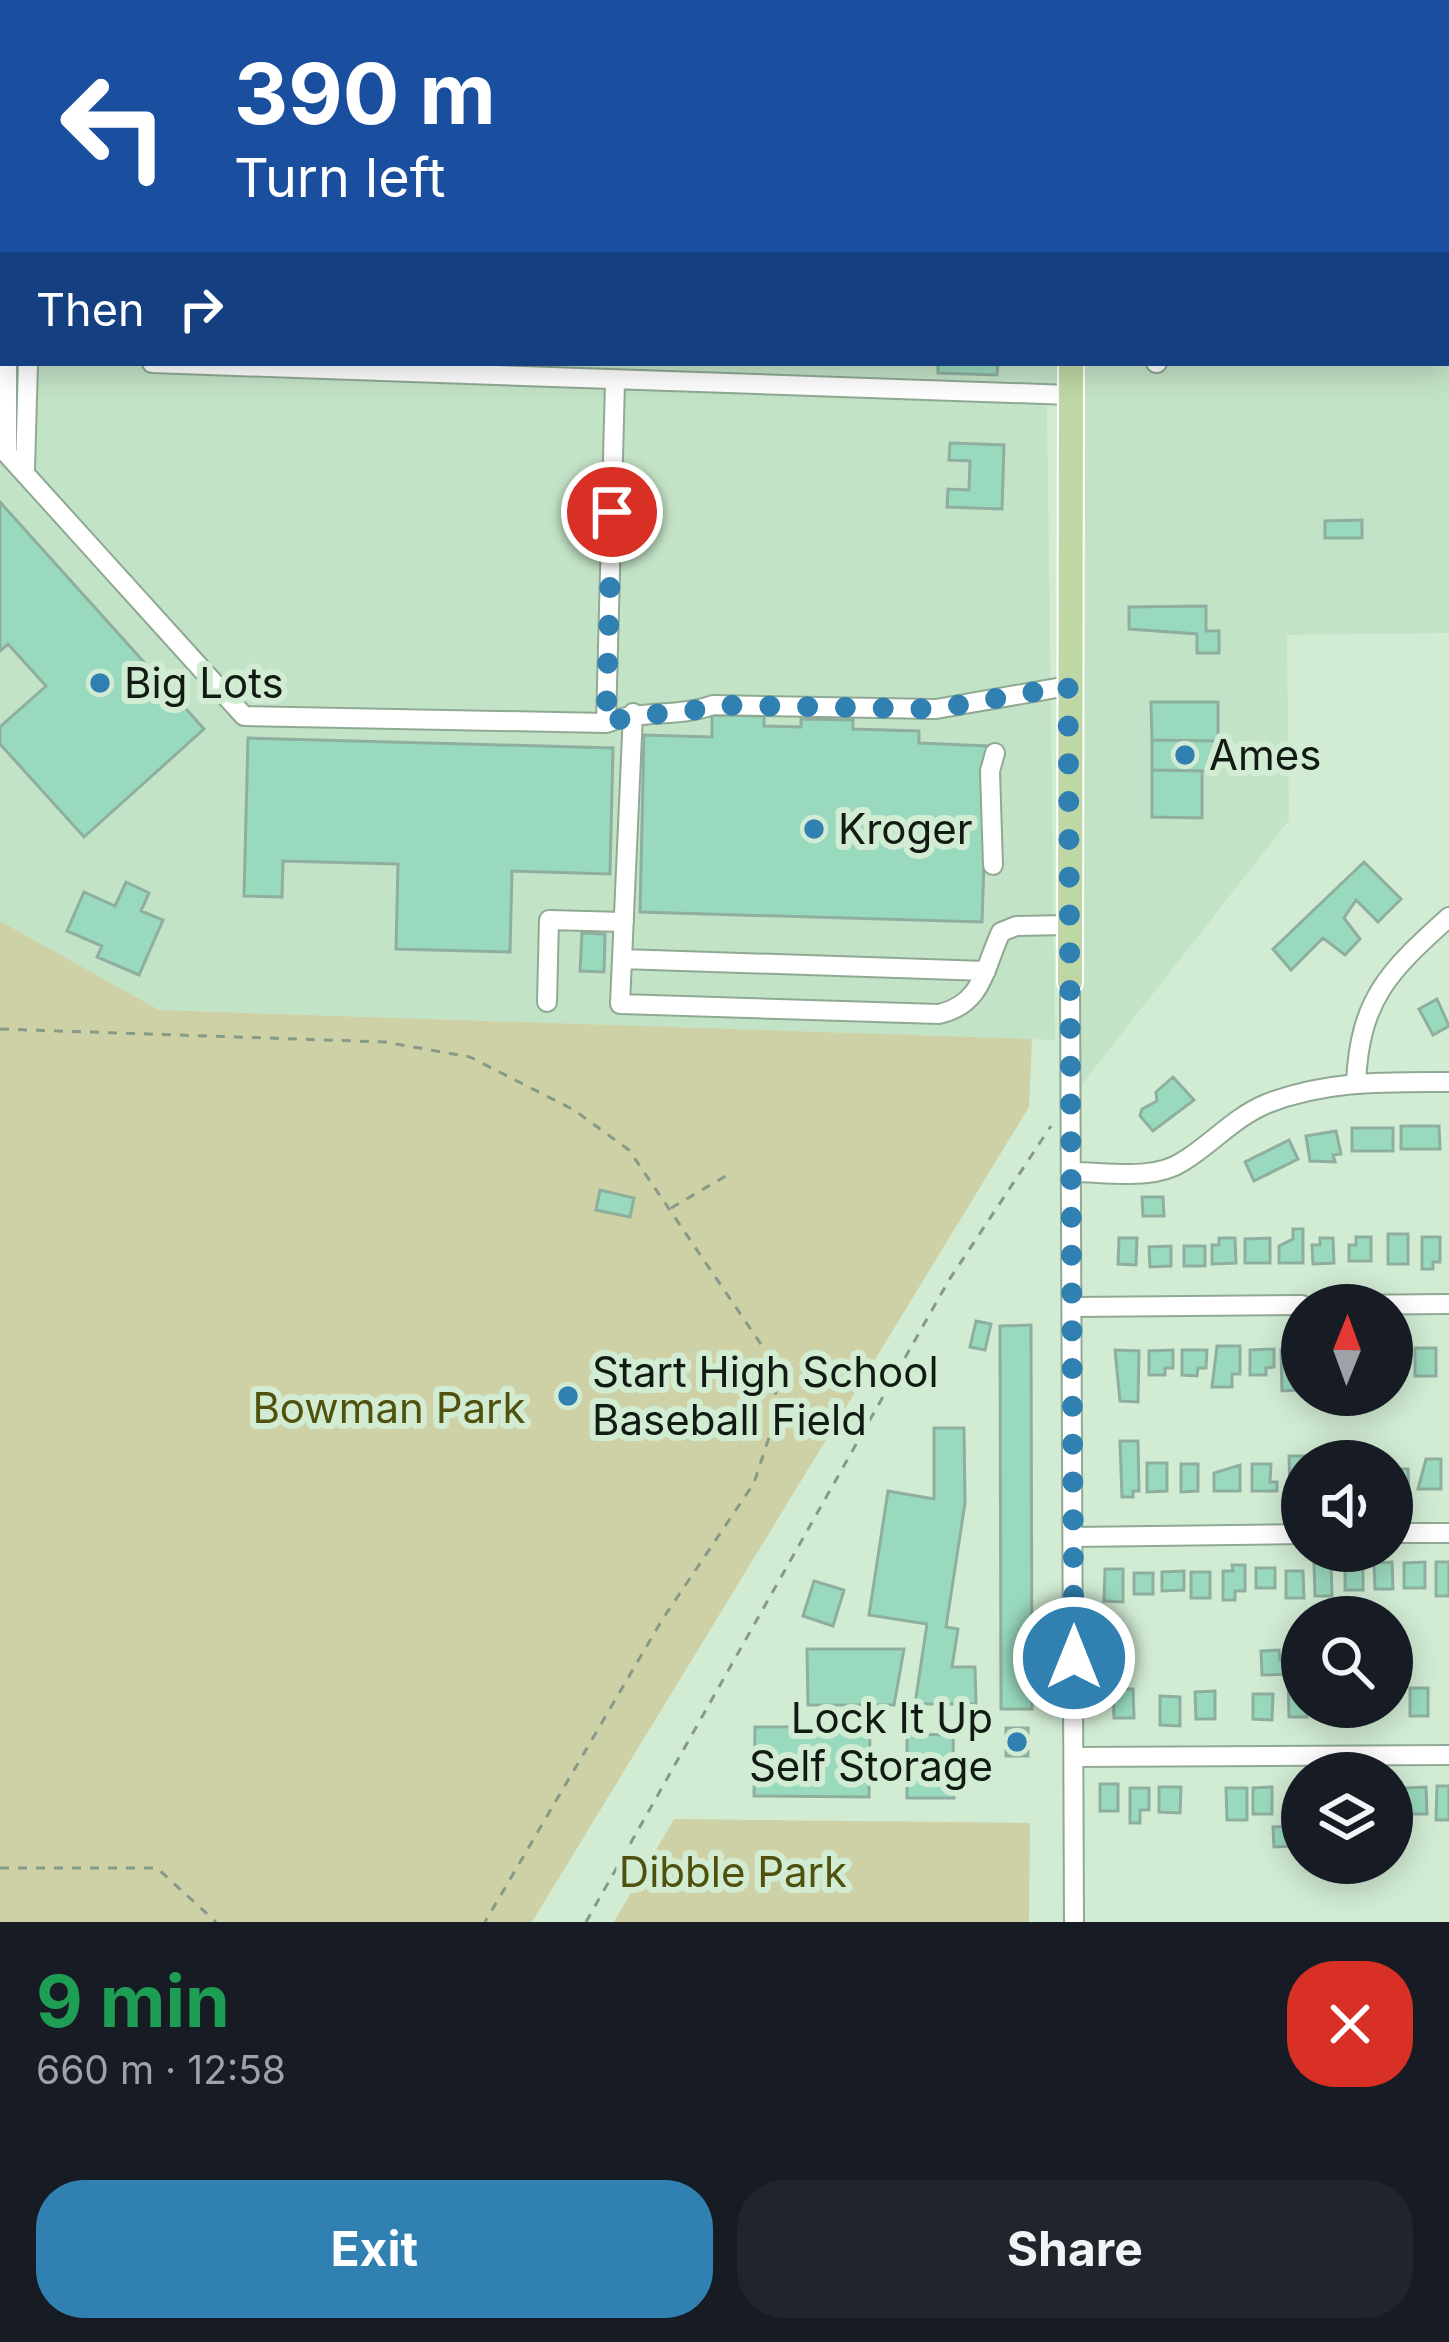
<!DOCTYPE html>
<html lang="en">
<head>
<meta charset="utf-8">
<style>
  :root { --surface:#171b24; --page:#20242c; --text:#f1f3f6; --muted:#9ea1a6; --accent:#3180b2 }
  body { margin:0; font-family:Inter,sans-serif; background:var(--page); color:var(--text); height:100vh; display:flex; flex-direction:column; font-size:45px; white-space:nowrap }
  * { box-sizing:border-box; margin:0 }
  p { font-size:39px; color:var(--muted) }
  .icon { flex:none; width:66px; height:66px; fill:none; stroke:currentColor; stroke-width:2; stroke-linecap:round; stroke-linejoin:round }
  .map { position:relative; height:1922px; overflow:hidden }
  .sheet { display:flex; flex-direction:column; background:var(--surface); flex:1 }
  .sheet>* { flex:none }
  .hud { position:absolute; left:0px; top:0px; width:1449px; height:366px; box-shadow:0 6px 30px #0003; background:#1a4fa0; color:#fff; overflow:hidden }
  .needle { width:78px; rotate:1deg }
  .tools { position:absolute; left:1281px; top:1284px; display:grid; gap:24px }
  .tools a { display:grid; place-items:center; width:132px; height:132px; border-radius:50%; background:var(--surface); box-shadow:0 6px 30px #0003; font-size:60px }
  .pin { position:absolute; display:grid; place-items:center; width:102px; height:102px; color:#fff; margin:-51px; border:6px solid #fff; border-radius:50%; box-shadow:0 3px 12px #0007 }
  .me { position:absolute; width:132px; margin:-66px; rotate:0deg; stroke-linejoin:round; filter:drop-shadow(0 0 9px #0008) }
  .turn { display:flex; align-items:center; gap:42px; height:252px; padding:0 36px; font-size:54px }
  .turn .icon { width:156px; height:156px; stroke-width:2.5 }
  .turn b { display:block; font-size:84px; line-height:102px }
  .then { display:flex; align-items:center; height:114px; padding:0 36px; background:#0003; gap:24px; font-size:45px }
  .round { display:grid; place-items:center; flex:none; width:126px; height:126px; border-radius:48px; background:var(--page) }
  .overview { display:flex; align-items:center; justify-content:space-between; height:204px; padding:0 36px }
  h1 { font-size:72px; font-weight:700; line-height:90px; color:#1e9e55 }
  .button { display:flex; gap:24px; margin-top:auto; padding:24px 36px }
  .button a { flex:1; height:138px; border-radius:48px; background:var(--accent); color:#fff; font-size:48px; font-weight:700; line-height:138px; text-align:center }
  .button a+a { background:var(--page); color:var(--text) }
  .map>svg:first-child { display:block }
  .built { fill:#c3e3c6 }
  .green { fill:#ced1a6 }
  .building { fill:#99dabe; stroke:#8eafa0; stroke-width:3 }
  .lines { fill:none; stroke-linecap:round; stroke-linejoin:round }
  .minor-casing { stroke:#90a993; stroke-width:22 }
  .major-casing { stroke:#fff; stroke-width:28 }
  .path { stroke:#869a88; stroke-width:3; stroke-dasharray:9 9; stroke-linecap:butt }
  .minor { stroke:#fff; stroke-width:18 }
  .major { stroke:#bfd7a4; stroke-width:24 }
  .route { stroke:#3180b2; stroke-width:21; stroke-dasharray:0 37.8 }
  .poi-dot { fill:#3180b2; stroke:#d2ecd4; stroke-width:4.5 }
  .labels { text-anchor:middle; stroke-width:12; stroke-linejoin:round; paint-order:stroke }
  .poi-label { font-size:42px; fill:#121b13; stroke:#d2ecd4; text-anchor:start }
  .park-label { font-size:42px; fill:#50510c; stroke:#d2ecd4 }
</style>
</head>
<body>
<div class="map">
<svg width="1449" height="1922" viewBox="0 0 1449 1922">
  <rect width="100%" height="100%" fill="#d2ecd4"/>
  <path class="built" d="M1073,0H1449V633L1287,635L1289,820L1072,1097L1069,402H1047L1055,1040L158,1010L0,921V225L3,363H1446V3Z"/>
  <path class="green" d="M0,921L159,1010L1032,1039L1029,1107L532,1922H0Z
    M674,1819L1030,1823L1029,1922H614Z"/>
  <path class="building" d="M938,363H998L997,375L938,373Z
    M950,443L1004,445L1002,509L947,507L948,489L969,490L970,461L949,460Z
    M0,502L204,729L84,837L0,744V727L46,686L8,644L0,651Z
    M1362,520V538H1325V521Z
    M1206,606V631H1219V653H1197V634L1129,629V607Z
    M1151,702H1218V741L1152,740Z
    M712,715L764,716V726L801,727V719L853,720V729L919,731V743L988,746L982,922L640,912L644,735L712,737Z
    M248,738L613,748L610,874L512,871L510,952L396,949L398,864L283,861L282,897L244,896Z
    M1152,740L1218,741V771L1152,770Z
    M1152,770L1202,771V818L1152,817Z
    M1364,862L1401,899L1378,922L1356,900L1344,918L1360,939L1345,955L1323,938L1291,970L1273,949Z
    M126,882L149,893L141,911L163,920L139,975L97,957L102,946L67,931L84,892L115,906Z
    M582,933L605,934L604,972L580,971Z
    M1437,999L1449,1026L1433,1035L1419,1009Z
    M1173,1077L1194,1100L1153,1131L1140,1116L1142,1109L1157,1101L1156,1092Z
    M1401,1126H1439L1440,1149H1401Z
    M1352,1128H1393V1151H1352Z
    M1336,1131L1341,1154L1333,1155L1335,1162L1310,1161L1306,1136Z
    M1289,1140L1298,1159L1254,1181L1245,1162Z
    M600,1190L634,1198L630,1217L596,1210Z
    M1142,1197H1163L1164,1216H1143Z
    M1293,1229H1303V1263H1279V1246L1293,1239Z
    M1388,1234H1408V1264H1388Z
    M1356,1237H1371V1261H1349V1245H1356Z
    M1422,1237H1440V1262H1433V1269H1422Z
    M1119,1238H1137L1136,1265L1118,1264Z
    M1219,1238H1235L1236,1263L1212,1264V1245H1219Z
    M1270,1238V1263H1245V1239Z
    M1320,1238H1333L1334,1263L1313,1264L1312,1245H1320Z
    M1171,1246V1266L1150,1267L1149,1247Z
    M1184,1246H1205V1266H1184Z
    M976,1321L991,1324L985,1350L970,1347Z
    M1031,1325L1032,1709H1001L1000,1326Z
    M1217,1346H1240V1374H1232V1387H1212Z
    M1415,1348H1436V1376H1415Z
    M1274,1349V1367L1266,1368V1375H1250V1350Z
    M1115,1350L1139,1351L1138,1402L1120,1401Z
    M1173,1350V1368H1165V1375H1149V1351Z
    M1182,1350H1207L1206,1368H1198L1197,1376L1182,1375Z
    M1281,1350H1302L1297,1390L1282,1391Z
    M934,1428H964L965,1503L946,1627L958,1629L952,1667H975L976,1704H915L927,1624L869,1615L888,1491L934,1499Z
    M1120,1441H1138L1139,1491H1133V1497H1122Z
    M1289,1456H1305L1302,1488L1290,1489Z
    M1426,1459H1441V1489H1418Z
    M1147,1463H1167V1491L1147,1492Z
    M1181,1464H1198V1491L1181,1492Z
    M1252,1464H1271L1270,1482H1277V1491H1252Z
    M1240,1465V1491H1214V1473Z
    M1392,1469H1408L1409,1495L1392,1491Z
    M1392,1562L1393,1589H1375L1374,1563Z
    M1425,1562V1588H1404V1563Z
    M1436,1562H1449V1596H1436Z
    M1314,1563H1331L1332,1596H1315Z
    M1232,1565H1245V1591H1235V1600H1223V1571H1233Z
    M1256,1568H1275V1588H1256Z
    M1105,1569H1123V1602L1104,1601Z
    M1345,1569H1363V1590H1345Z
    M1184,1571V1590L1162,1591V1572Z
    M1286,1571H1303L1304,1598H1286Z
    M1191,1572H1210V1598H1191Z
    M1134,1573H1153V1594H1134Z
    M814,1581L844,1590L833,1626L803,1616Z
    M807,1649H904L894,1705H808Z
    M1279,1650L1280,1660H1289L1290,1674L1262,1675L1261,1651Z
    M1288,1676H1302L1307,1717H1289Z
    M1410,1688H1428V1716H1410Z
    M1113,1689H1133L1134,1718H1114Z
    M1215,1691V1719H1196L1195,1692Z
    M1253,1694H1273L1272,1720L1253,1719Z
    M1160,1696L1180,1697V1726L1160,1725Z
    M755,1727H870L869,1797L754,1796Z
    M1006,1728H1028V1756H1006Z
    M907,1734L953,1735L954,1798H907Z
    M1100,1784H1118V1811H1100Z
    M1437,1786H1449V1820H1436Z
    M1159,1787H1181L1180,1813L1159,1812Z
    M1272,1787V1814H1253V1788Z
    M1426,1787L1427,1814H1405V1788Z
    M1130,1788H1149V1810H1140V1823H1130Z
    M1226,1788H1247V1820H1227Z
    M1293,1826L1294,1846L1274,1847L1273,1827Z"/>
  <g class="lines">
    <defs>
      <path id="minor" d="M7,0V3
        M1126,0V3
        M0,220L3,229
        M7,363V454L244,716L606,723C642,709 677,718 713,705L936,709L1068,686
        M152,363L1071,395
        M1156,363H1157
        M25,469L28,363
        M633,713L620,1004L939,1014C983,1004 984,968 1001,932L1016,926L1068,925
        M606,723L615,382
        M993,865L990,771L995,753
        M622,959L986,971
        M1070,982L1074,1922
        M547,1002L549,920L624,922
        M1356,1082C1360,999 1389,971 1449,917
        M1073,1172C1106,1172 1153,1181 1182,1162C1212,1144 1233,1118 1266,1104C1326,1080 1386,1082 1449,1082
        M1334,1305L1449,1304
        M1074,1307L1302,1305
        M1392,1533H1449
        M1074,1537L1302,1534
        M1074,1757L1449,1755"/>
      <path id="major" d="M1073,3V0
        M0,194H3
        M1446,222H1449
        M1070,982L1071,363"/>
    </defs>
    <use href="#minor" class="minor-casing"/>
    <use href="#major" class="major-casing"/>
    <path class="path" d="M0,1029L385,1042L470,1057L574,1110L629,1150L771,1359L778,1410L754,1483L662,1620L485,1922
      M671,1208L731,1173
      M0,1868H157L216,1922
      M586,1922L949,1280L1051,1126"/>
    <use href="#minor" class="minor"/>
    <use href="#major" class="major"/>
  </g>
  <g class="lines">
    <path class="route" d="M612,512L606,724C642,709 677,718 713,705L936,709L1068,686L1074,1658"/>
  </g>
  <g class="poi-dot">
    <circle cx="100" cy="683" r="12"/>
    <circle cx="1185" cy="755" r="12"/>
    <circle cx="814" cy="829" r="12"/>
    <circle cx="568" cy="1396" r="12"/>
    <circle cx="1017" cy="1742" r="12"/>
  </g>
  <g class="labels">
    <g class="poi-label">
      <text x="124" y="698">Big Lots</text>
      <text x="1209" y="770">Ames</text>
      <text x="838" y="844">Kroger</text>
      <text x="592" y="1387">Start High School<tspan x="592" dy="48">Baseball Field</tspan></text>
      <text x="993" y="1733" text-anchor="end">Lock It Up<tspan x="993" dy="48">Self Storage</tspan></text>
    </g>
    <g class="park-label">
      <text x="389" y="1423">Bowman Park</text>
      <text x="733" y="1887">Dibble Park</text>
    </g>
  </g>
</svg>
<div class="tools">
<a><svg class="needle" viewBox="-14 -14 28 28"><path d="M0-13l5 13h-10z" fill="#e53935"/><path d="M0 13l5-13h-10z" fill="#9ea1a6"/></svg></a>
<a><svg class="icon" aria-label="sound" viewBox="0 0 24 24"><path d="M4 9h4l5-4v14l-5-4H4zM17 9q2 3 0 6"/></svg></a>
<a><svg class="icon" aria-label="search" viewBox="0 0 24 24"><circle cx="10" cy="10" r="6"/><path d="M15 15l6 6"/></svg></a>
<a><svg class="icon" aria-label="layers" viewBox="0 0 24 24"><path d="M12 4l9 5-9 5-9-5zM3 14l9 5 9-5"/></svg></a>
</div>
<div class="pin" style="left:612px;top:512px;background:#d93025"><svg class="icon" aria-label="arrive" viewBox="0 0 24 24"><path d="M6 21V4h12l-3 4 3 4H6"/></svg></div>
<svg class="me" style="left:1074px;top:1658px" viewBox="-20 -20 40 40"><circle r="17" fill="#3180b2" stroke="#fff" stroke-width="3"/><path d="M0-11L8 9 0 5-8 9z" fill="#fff"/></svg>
<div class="hud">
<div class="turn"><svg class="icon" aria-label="left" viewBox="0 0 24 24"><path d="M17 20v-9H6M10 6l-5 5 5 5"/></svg><div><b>390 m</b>Turn left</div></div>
<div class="then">Then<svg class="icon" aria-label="right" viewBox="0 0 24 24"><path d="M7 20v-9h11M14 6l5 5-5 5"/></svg></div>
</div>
</div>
<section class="sheet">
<div class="overview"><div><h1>9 min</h1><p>660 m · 12:58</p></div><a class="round" style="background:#d93025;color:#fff"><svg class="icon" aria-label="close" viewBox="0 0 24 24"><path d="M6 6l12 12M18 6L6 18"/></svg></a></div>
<div class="button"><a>Exit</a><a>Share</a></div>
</section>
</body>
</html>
